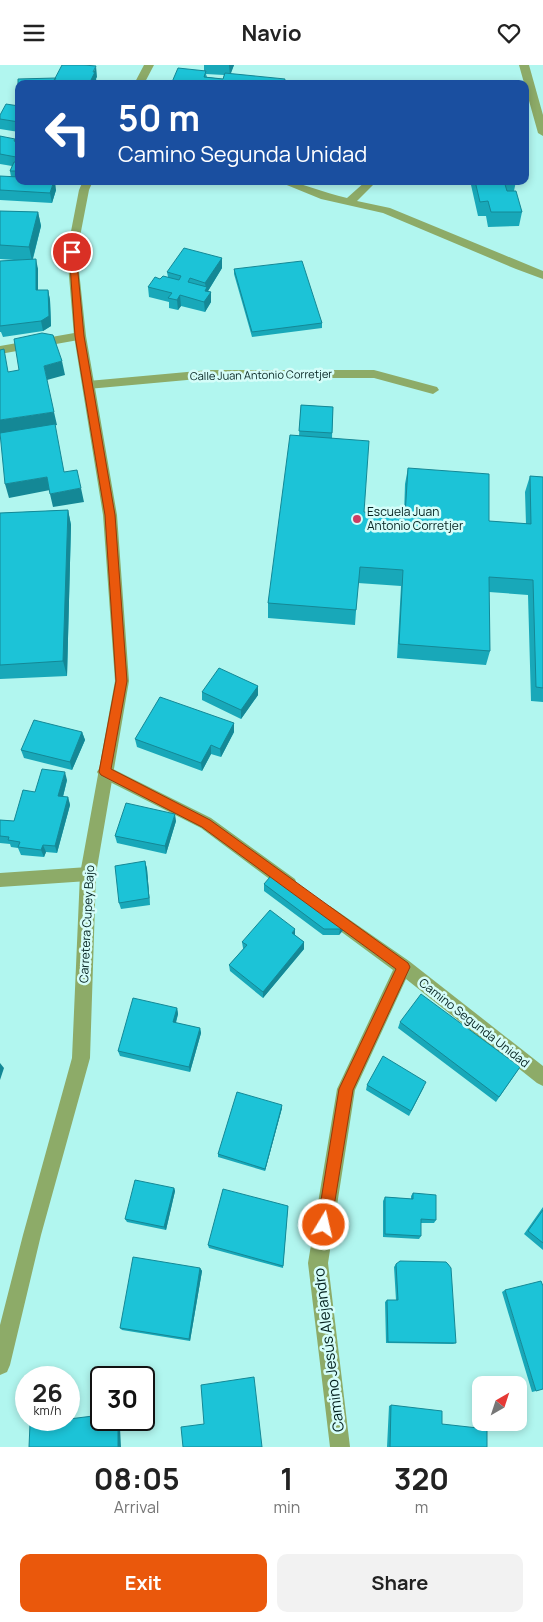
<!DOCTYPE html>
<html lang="en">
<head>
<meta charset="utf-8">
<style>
  :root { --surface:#fff; --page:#f2f2f2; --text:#222; --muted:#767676; --accent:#ea580c }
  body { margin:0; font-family:Manrope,sans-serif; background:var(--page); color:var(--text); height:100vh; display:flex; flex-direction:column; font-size:19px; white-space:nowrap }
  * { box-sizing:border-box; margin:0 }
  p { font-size:16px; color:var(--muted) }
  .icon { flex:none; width:28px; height:28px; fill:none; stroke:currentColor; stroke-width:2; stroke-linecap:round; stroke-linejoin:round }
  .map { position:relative; height:1382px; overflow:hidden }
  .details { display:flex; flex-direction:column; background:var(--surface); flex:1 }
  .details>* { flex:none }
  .guide { position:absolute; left:15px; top:15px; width:514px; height:105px; border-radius:10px; box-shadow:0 2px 8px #0003; background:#1a4fa0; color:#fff; overflow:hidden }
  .needle { width:32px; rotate:39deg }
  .tools { position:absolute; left:472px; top:1311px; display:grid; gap:10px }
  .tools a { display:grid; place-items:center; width:55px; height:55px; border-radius:10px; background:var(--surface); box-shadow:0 2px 8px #0003; font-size:25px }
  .speed { position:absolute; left:15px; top:1301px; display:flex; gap:10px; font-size:25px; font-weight:700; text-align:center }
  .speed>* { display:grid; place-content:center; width:65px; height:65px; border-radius:50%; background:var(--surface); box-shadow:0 2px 8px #0003; line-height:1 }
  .speed small { font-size:12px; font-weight:400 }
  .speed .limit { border:2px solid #111; border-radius:8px; background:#fff; color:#111 }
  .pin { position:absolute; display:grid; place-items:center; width:42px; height:42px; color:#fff; margin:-21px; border:2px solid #fff; border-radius:50%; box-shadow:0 1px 5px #0007 }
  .me { position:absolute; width:55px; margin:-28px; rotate:9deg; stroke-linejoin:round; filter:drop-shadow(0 0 4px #0008) }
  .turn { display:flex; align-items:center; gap:18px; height:105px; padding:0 20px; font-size:22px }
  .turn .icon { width:65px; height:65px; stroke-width:2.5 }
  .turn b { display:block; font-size:35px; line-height:42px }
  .eta { display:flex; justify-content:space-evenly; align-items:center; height:85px; text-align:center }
  .eta b { font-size:30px; font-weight:700; line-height:35px }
  .primary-button { display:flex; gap:10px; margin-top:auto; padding:10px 20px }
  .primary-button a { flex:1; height:58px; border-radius:10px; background:var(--accent); color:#fff; font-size:20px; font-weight:700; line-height:58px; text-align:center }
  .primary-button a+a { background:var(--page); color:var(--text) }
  header { display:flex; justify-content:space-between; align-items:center; height:65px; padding:0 20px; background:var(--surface); font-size:22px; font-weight:700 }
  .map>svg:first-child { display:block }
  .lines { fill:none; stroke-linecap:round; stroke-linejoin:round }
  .minor { fill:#8dab68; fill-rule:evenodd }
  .tertiary { fill:#8dab68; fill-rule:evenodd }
  .wall { fill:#18a8b9; fill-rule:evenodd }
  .shaded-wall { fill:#148896 }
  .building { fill:#1cc3d7; stroke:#148896 }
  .route { fill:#ea580c; stroke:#983908 }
  .poi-dot { fill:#cb3d64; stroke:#d5fdf9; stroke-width:2 }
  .labels { text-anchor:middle; stroke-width:5; stroke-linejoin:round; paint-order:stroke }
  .far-street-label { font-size:11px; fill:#04211f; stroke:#d5fdf9 }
  .poi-label { font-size:12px; fill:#04211f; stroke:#d5fdf9; text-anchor:start }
  .street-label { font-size:12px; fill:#04211f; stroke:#d5fdf9 }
  .near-street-label { font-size:15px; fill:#04211f; stroke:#d5fdf9 }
</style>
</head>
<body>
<header><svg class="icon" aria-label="menu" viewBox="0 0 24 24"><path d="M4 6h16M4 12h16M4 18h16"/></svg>Navio<svg class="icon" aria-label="heart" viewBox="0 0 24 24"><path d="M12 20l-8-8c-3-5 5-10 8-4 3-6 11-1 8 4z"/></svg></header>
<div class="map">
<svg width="543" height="1382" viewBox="0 0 543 1382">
  <rect width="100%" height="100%" fill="#b1f6ef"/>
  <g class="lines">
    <path class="minor" d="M519,0H529L543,50V71L538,68Z
      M277,116C301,116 323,128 347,133L366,116H377L357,136L390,143L543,206V214L516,204L383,148L321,134Z
      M80,267L84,268L86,271L84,274L0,289V281Z
      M209,305H374L437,322L439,325L433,329L374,313H209L88,324L82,320L88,316Z
      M105,700L211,753L295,814L297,819L295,824L289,826L283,824L201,763L100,712L97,707L100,702Z
      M88,802L94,804L96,809L94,814L88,816L0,822V808Z
      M330,841L409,896L543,1001V1021L537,1018L406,914L355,1025L328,1198L350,1382H330L308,1198L337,1024L393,905L324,854L322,849L324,844Z"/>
    <path class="tertiary" d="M144,0H154L144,19H134Z
      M83,116H93L89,125L77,187L86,271L117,450L129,616L96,809L90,993L41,1170L10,1300L7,1307L0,1310V1260L23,1170L72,993L80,809L115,616L103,450L74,271L67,187L79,125Z"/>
  </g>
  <path class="wall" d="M204,0H234L230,9L285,19H172V17L204,6ZM206,9L224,10L223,14L207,12Z
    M19,41V67L0,64V50Z
    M0,71L19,77V116L56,125L52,138L0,135V111L11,112L10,106L12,101L0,99Z
    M471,116H516L514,126L522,147L519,161L488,162L486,151H478L471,120Z
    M0,146L38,147L41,161L33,194L38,204V225H48L50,235L51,261L43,266L3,272L1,267H0V196L14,195L0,194Z
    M222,193V203L208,226L211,227V237L205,247L181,241L178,245L169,243V237L149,232L148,222L160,214L168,212L167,207Z
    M234,204L322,258V263L252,272L234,209Z
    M301,340L333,342L332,373L364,447L404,450L405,419L408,403L489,456L526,459L525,427L530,411L543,412V637L531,636L528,530L489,527L490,586L486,600L397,593L401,521L358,518L355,560L268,553V538L299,371Z
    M68,445L71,460L67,611L0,614V448Z
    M258,621V630L241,654L202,635V627Z
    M234,658V667L221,692L211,689L202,706L137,682L135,674Z
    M82,667L85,675L72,705L24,693L21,685Z
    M67,715L63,732H68L70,740L57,788L46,787L44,792L21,790L18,783L11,782L10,779L0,778V755L14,756L35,727Z
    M176,756L166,789L117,778L115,771Z
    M145,796L147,804L150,840L121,844L119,838Z
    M264,819L345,863L339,870H323L264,826Z
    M295,870L304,877V884L263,933L230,906L229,900L243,884V883L242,877Z
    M177,943L178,949L176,958L200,963L201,968L190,1007L120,991L118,986Z
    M400,957L520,1002L496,1037L398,963Z
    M367,1020L424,1022L409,1051L366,1025Z
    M282,1043L265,1106L218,1092V1089Z
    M174,1123L175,1126L166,1165L127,1157L125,1154Z
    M413,1128L436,1155L434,1158H421V1171L419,1174L383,1172V1136L385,1132L411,1134V1131Z
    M288,1141L283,1203L209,1183L208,1180Z
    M543,1142V1185L524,1169Z
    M396,1199L456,1278L453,1279L386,1278L385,1237L387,1235H396L394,1202Z
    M200,1203L202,1206L190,1276L122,1265L120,1263Z
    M505,1225L536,1326L532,1327L502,1227Z
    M391,1340L442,1359L487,1382H387L389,1341Z"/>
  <path class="shaded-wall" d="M229,0H234L230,11Z
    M96,1L97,12L96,14L97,17L96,19H89Z
    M19,88V102H18L16,92Z
    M54,116H55L56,125L52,138L50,128Z
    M38,147L41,161L32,196L29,182Z
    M222,193V203L208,226V231L211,227V237L205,247L204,237L206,224L205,218Z
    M36,194L38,204V235L36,225Z
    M48,225L50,235L51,261L43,266L41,256Z
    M180,230L181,241L178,245L177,235Z
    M62,296L65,310L47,315L44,301Z
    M54,347L57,360L0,369V355Z
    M47,412L50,425L9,433L5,419Z
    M81,423L84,437L53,442L50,429Z
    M68,445L71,460L67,611L63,596Z
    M258,621V630L241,654V645Z
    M234,658V667L221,692L220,684Z
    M82,667L85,675L72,705L70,697Z
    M211,680V689L202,706L201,698Z
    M65,707L67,715L61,739L58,731Z
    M68,732L70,740L57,788L55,781Z
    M175,749L176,756L166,789L165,781Z
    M43,780L46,787L44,792L41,785Z
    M145,796L147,804L150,840L149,833Z
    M346,856L345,863L339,870L340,864Z
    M295,864V871L292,868Z
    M304,877V884L263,933V927Z
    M177,943L178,949L174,963L173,957Z
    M200,963L201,968L190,1007L189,1002Z
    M0,998L4,1003L0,1015Z
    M282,1040V1043L265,1106V1104Z
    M174,1123L175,1126L166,1165L164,1162Z
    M200,1203L202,1206L190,1276L189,1274Z
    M101,1355H104V1365H101Z
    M118,1363H120L121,1382H118Z"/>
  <path class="building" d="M62,0H84L96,1L93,7H95L89,19H52Z
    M178,3L206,6L204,12L223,14L225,8L285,14L284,19H183L172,17Z
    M56,13L52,19H19V20H18V14Z
    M302,16L329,19H301Z
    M6,39L19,41V57L0,54V50Z
    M0,71L15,74L14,76L19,77V88L16,92L0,89Z
    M14,97H19V106H10Z
    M0,111L19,112V116H54L50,128L0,125Z
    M475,116H504L507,126H516L522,147H491L488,136L480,137Z
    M0,146L38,147L29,182L0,180Z
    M184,183L222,193L205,218L190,213L188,217L207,222L205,226L211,227L204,237L180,230L177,235L168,233L172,228L148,222L155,212L160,214L163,211L179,215L181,211L167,207Z
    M36,194V225H48L49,251L41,256L0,261V196Z
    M302,196L322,258L252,267L234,204Z
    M42,268L53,270L62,296L44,301L54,347L0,355V285L4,284L8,307L19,305L14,274Z
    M301,340L333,342L332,368L299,366Z
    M55,359L64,407L77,405L81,423L50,429L47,412L5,419L0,368Z
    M290,370L369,376L364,447L405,450L408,403L489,409V456L531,459L530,411L543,412V623L536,622L533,515L489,512L490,586L399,579L403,505L360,502L356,545L268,538Z
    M68,445L63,596L0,600V448Z
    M219,603L258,621L241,645L202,627Z
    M160,632L234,658L220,684L211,680L201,698L135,674Z
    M34,655L82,667L70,697L21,685Z
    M42,704L65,707L58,731L68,732L55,781L43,780L41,785L18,782L20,777L8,775L9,772L0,771V755L14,756L23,725L35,727Z
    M126,738L175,749L165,781L115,771Z
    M145,796L149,833L119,838L115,801Z
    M275,806L346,856L340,864H324L264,819Z
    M270,845L295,864L292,868L304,877L263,927L229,900L247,880L242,877Z
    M421,929L520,1002L499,1032L400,957Z
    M133,933L177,943L173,957L200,963L189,1002L118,986Z
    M383,991L426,1017L411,1046L367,1020Z
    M237,1027L282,1040L265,1104L218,1089Z
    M135,1115L174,1123L164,1162L125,1154Z
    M223,1124L288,1141L283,1201L208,1180Z
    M413,1128L436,1130V1155L421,1154V1171L385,1169V1132L413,1134Z
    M543,1145V1178L528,1166Z
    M133,1192L200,1203L189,1274L120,1263Z
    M400,1196L446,1197L448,1199L451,1203L456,1278L388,1277L387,1235H398L396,1199Z
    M541,1216L543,1221V1324L536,1326L505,1225Z
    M254,1312L262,1382H183L181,1362L204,1359L201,1320Z
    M391,1340L442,1346V1359L487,1364V1382H390Z
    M101,1350V1365L118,1363V1382H29L30,1359L62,1355H69V1354Z"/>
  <path class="route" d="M69,185L76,187L84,271L115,450L127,616L111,704L210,755L408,898L410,902L353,1025L331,1160L329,1165L324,1167L319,1165L317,1160L339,1024L396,904L202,762L101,710L99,707L116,616L105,450L75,271Z"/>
  <circle class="poi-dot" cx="357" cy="454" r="5"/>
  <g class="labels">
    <g class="far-street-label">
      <text transform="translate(261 310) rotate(-1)" y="4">Calle Juan Antonio Corretjer</text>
    </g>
    <g class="poi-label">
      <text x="367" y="451">Escuela Juan<tspan x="367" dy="14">Antonio Corretjer</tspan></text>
    </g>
    <g class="street-label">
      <text transform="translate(87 859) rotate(-87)" y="4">Carretera Cupey Bajo</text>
      <text transform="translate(474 958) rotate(38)" y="4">Camino Segunda Unidad</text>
    </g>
    <g class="near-street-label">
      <text transform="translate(329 1285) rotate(-97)" y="5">Camino Jesús Alejandro</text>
    </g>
  </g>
</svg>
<div class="tools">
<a><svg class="needle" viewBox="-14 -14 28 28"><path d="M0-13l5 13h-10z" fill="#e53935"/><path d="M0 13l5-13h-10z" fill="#767676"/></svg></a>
</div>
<div class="speed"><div>26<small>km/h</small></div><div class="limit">30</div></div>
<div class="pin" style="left:72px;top:187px;background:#d93025"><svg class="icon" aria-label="arrive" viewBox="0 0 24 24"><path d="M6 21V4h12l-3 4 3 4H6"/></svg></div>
<svg class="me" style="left:324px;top:1160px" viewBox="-20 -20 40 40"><circle r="17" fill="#ea580c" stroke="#fff" stroke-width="3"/><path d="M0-11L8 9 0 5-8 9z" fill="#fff"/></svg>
<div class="guide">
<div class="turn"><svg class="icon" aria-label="left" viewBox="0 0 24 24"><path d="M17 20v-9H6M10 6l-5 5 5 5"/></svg><div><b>50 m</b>Camino Segunda Unidad</div></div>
</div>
</div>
<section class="details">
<div class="eta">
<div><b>08:05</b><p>Arrival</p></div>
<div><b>1</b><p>min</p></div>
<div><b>320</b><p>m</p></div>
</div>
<div class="primary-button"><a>Exit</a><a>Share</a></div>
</section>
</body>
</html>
